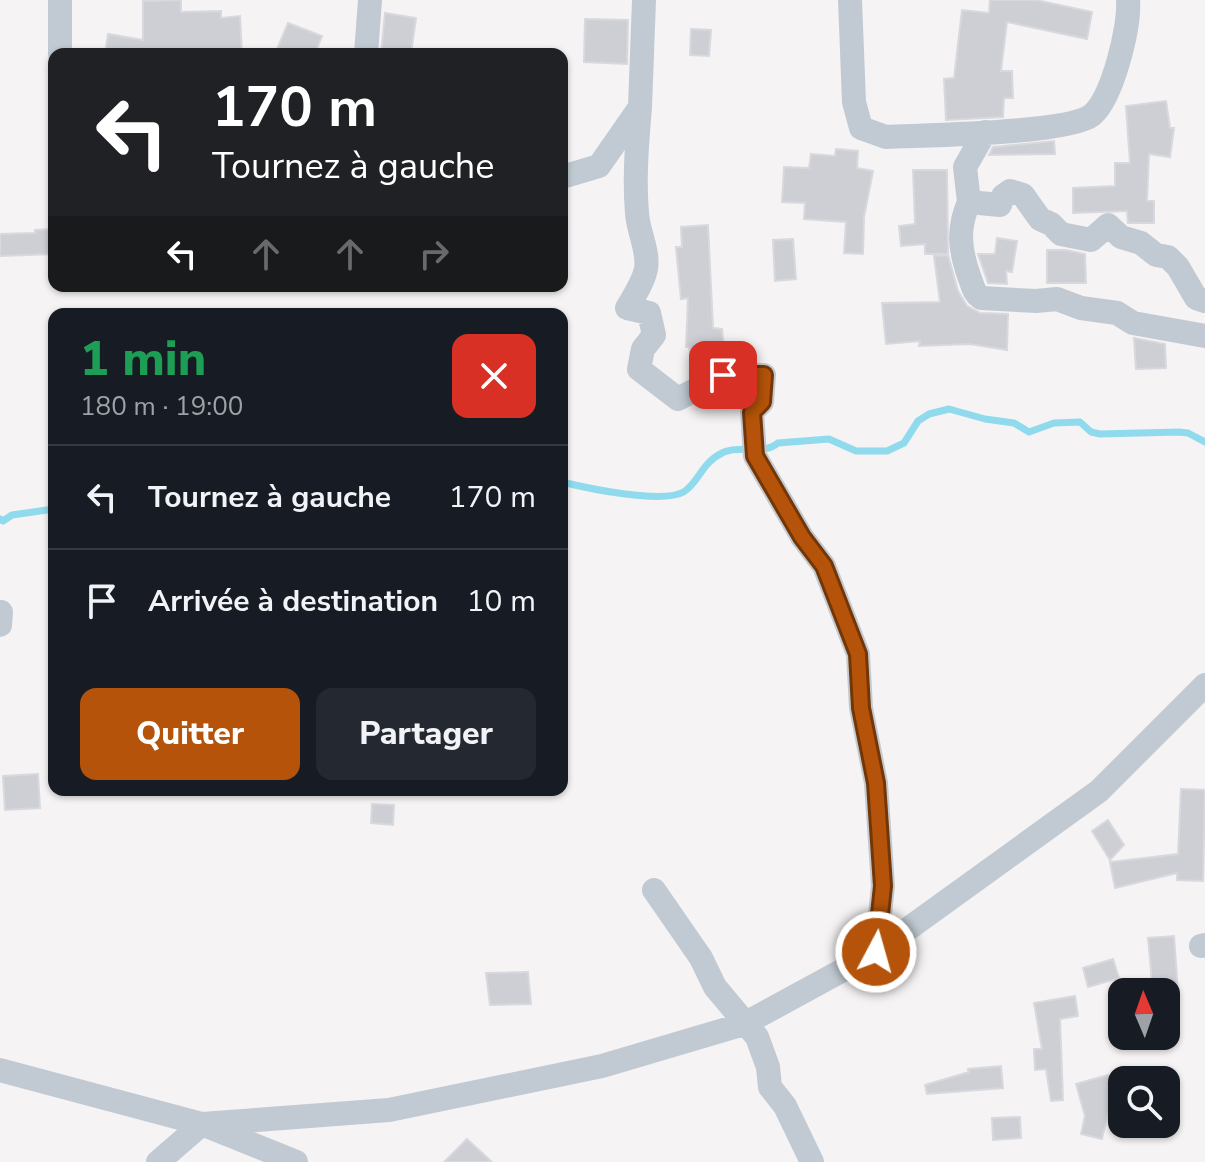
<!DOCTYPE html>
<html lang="fr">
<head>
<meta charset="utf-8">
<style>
  :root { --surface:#171b24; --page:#242831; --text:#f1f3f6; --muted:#9ea1a6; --line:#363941; --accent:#b45309 }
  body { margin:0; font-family:"Nunito Sans",sans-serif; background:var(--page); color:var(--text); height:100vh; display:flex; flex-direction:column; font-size:30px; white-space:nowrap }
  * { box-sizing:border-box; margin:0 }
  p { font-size:26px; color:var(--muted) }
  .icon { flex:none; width:44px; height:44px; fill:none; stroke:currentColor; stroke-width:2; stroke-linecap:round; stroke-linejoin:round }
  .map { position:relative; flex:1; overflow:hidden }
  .panel { position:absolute; left:48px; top:308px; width:520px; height:488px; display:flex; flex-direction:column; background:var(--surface); border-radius:16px; box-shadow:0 2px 6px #0004 }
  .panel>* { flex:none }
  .top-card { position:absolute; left:48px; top:48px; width:520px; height:244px; border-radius:16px; box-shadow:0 2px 6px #0004; background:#202124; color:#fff; overflow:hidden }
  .needle { width:52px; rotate:358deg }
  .fabs { position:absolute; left:1108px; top:978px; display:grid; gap:16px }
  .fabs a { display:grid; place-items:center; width:72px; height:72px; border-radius:16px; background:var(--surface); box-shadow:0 2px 6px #0004; font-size:40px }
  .pin { position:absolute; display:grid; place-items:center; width:68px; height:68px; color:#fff; margin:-34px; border-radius:16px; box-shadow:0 4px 12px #0006 }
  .me { position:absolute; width:88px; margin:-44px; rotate:6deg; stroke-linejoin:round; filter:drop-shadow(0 0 6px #0008) }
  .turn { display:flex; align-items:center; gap:28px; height:168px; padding:0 32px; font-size:36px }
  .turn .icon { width:104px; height:104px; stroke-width:2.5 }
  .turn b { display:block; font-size:56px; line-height:68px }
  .lanes { display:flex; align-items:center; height:76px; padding:0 32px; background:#0003; justify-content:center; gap:40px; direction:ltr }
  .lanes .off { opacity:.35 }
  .round { display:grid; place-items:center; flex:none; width:84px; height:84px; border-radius:16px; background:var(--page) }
  .headline { display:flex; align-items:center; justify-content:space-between; height:136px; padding:0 32px }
  h1 { font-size:48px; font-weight:800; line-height:60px; color:#1e9e55 }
  .button { display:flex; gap:16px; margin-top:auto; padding:16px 32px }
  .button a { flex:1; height:92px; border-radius:16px; background:var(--accent); color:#fff; font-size:32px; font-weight:800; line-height:92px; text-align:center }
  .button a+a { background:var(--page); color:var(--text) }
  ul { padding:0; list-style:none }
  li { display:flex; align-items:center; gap:24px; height:104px; padding:0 32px; border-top:2px solid var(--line) }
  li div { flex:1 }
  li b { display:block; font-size:30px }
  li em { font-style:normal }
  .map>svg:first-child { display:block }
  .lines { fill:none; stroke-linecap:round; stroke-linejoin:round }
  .stream { stroke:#90daee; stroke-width:7 }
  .building { fill:#cdcfd5; stroke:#d7d9de; stroke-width:2 }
  .minor { stroke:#c1cad2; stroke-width:24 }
  .route-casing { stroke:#753606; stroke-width:20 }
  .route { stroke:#b45309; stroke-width:14 }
</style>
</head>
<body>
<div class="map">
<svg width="1205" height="1162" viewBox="0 0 1205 1162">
  <rect width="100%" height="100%" fill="#f5f3f3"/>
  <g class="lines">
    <path class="stream" d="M562,482C586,488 665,505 685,491C700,480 702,462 724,452C741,445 764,455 778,443L829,439L856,451H887L904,443L918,421L929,414L949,409L985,419L1014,423L1029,432L1054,423L1080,422L1091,432L1100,434L1179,432L1188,433L1205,442
      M0,519L3,521L12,515L54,509"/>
  </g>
  <path class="building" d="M181,0V12L221,11V18L240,16L242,54H105L108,34L143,40V1Z
    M990,0H1036L1092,12L1087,39L1007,22L1001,71H1012L1013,98H1004L1003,117L946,120L944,79L954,78L962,10L989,13Z
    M385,13L416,18L411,54H381Z
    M585,19L628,20L627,64L584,62Z
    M288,23L322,36L315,54H275Z
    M691,29L711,30L709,56L690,55Z
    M1166,101L1170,128H1174L1170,157L1149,154L1147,201H1154V223H1128L1127,211L1073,213V188L1115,186V163H1130L1126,106Z
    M1054,141L1055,154L989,155L993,147Z
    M836,149L858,151L857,168L873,171L864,217L863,254L844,253L846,222L804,219L805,203L782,202L784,167L809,168L811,154L835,156Z
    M913,170H947L948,254H925V244L901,246L899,226L915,224Z
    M708,225L713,328L722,329L725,360L716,362L693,374L689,347H686L688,298L681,299L676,247H682L681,227Z
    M54,229V254L0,256V234L35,233V230Z
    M997,238L1017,241L1012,272L1006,271L1007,284L988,283L978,254H995Z
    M793,239L796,279L775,281L773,240Z
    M1047,250H1066L1085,254L1086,283H1047Z
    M948,255L958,291L967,306L980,313L1008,314L1007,350L970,344L919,346L920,341L886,344L882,303L940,302L934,256Z
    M1134,338L1165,344L1166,368L1136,369Z
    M38,774L40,808L5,810L3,776Z
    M1181,789L1205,790L1203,881L1177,880V873L1115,888L1110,862L1178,854Z
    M372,804L394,805L393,825L371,823Z
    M1108,820L1124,845L1110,860L1092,831Z
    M1174,936L1178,992H1153L1148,938Z
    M1113,959L1119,978L1088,987L1083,968Z
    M528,972L531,1004L490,1005L486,973Z
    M1075,996L1078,1016L1060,1019L1063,1100L1051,1101L1046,1069L1035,1070L1034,1049H1042L1034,1003Z
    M1001,1066L1003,1088L927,1094L925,1085L969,1072L968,1069Z
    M1108,1075L1113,1092L1102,1139L1081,1134L1085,1116L1076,1084Z
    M1020,1117L1021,1138L993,1140L992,1118Z
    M467,1139L492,1162H444Z"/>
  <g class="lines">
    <path class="minor" d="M850,0L854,102L861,128L886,137C923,135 1068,134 1092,115C1113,97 1130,26 1128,0
      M60,54V0
      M366,54L370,0
      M640,107C637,143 634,178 637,213C638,232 649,250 646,269C643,283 634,296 627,308L649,313L654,335L643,349L639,369L678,399L723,375H764L762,402L752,412L755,456L802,537L824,566L858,654L861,708L876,783L883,886L876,952
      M985,132L965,167L969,202L1000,205L1003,196L1010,191L1023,195L1040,219L1051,224L1061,234L1091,240L1108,225L1121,237L1141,243L1156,255L1168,257L1178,267L1196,298L1205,301
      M562,177L599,166L640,107L644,0
      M969,202C957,229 960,250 969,276C973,286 973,292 981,298L1036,301L1057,299L1081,308L1117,313L1133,323L1205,336
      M0,625L1,612
      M654,890L701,958L715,987L757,1037L768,1067L770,1087L785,1106L812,1162
      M1201,946L1205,945
      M0,1070L202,1124L296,1162
      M158,1162L202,1124L389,1110L602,1066L744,1024L876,952L1099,791L1205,685"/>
  </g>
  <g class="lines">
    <defs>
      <path id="route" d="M723,375H764L762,402L752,412L755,456L802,537L824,566L858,654L861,708L876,783L883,886L876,952"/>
    </defs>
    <use href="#route" class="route-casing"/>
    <use href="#route" class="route"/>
  </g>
</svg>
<div class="fabs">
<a><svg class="needle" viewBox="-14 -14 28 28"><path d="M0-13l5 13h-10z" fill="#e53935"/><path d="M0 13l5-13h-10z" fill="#9ea1a6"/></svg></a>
<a><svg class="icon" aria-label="search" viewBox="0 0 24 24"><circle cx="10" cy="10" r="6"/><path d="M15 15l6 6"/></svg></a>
</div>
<div class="pin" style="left:723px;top:375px;background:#d93025"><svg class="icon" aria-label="arrive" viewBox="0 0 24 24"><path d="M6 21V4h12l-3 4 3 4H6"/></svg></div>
<svg class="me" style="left:876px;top:952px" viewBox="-20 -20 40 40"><circle r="17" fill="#b45309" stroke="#fff" stroke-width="3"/><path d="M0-11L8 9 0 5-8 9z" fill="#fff"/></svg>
<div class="top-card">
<div class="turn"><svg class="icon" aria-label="left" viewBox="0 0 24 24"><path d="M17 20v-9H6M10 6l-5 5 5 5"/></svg><div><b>170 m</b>Tournez à gauche</div></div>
<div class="lanes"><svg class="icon" aria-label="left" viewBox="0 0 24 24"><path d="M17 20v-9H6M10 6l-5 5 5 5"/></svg><svg class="icon off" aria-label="ahead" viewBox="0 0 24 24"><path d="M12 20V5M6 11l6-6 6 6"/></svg><svg class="icon off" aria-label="ahead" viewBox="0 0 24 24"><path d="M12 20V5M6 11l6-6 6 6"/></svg><svg class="icon off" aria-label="right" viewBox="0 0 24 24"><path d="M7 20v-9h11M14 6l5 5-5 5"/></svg></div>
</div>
<section class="panel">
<div class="headline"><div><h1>1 min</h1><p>180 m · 19:00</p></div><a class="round" style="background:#d93025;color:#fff"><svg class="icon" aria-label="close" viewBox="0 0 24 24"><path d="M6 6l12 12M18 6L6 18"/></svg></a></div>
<ul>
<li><svg class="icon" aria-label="left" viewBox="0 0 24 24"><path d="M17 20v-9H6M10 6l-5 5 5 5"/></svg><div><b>Tournez à gauche</b></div><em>170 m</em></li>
<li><svg class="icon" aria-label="arrive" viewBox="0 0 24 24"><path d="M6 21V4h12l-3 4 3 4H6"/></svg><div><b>Arrivée à destination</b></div><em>10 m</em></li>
</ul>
<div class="button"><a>Quitter</a><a>Partager</a></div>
</section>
</div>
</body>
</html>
